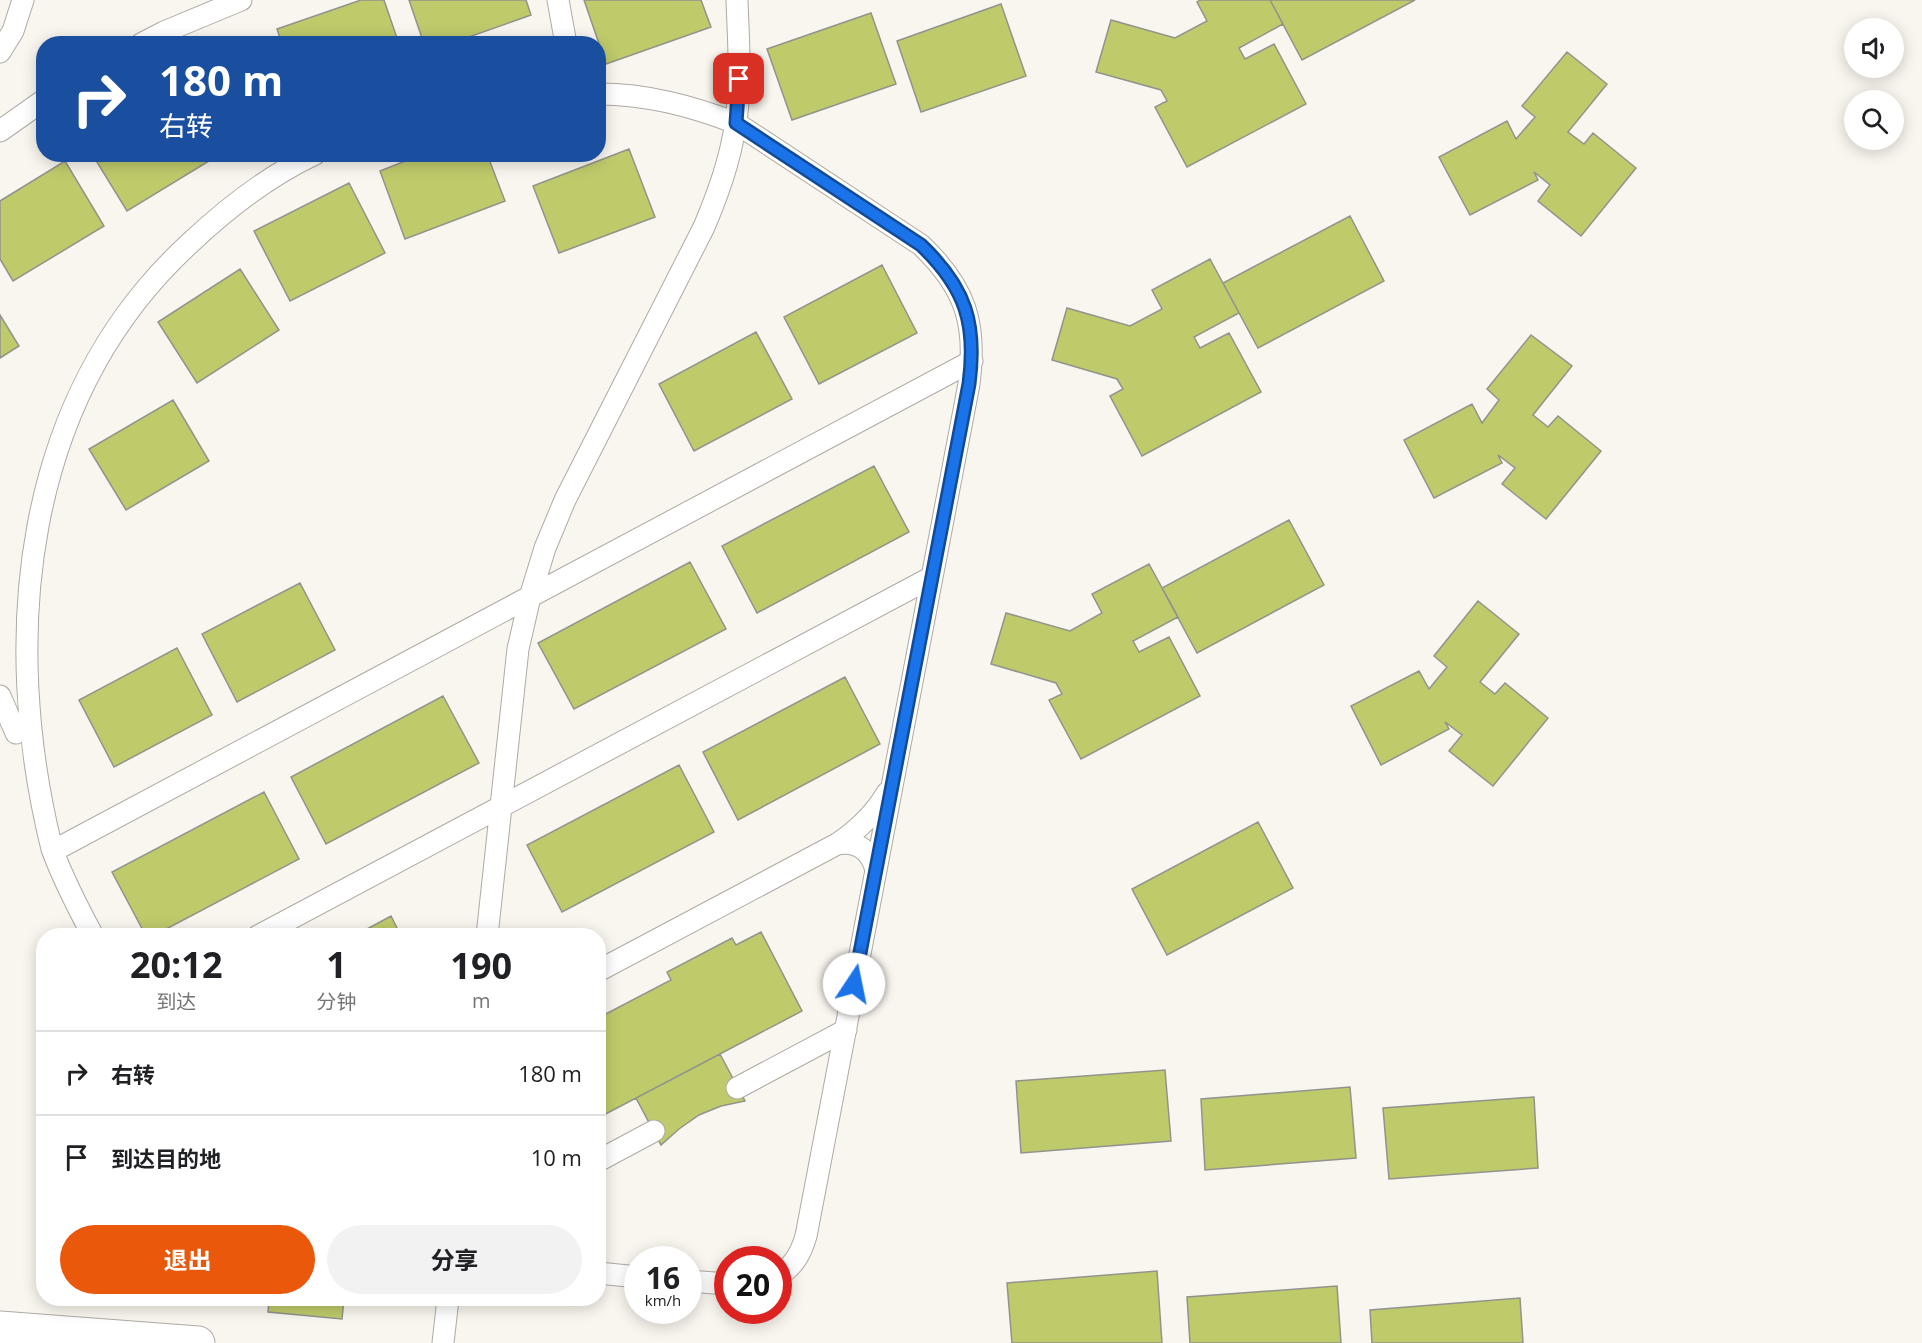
<!DOCTYPE html>
<html lang="zh">
<head>
<meta charset="utf-8">
<style>
  :root { --surface:#fff; --page:#f2f2f2; --text:#202124; --muted:#757577; --line:#e0e0e0; --accent:#ea580c }
  body { margin:0; font-family:"Open Sans","Noto Sans SC",sans-serif; background:var(--page); color:var(--text); height:100vh; display:flex; flex-direction:column; font-size:22px; white-space:nowrap }
  * { box-sizing:border-box; margin:0 }
  p { font-size:20px; color:var(--muted) }
  .icon { flex:none; width:33px; height:33px; fill:none; stroke:currentColor; stroke-width:2; stroke-linecap:round; stroke-linejoin:round }
  .map { position:relative; flex:1; overflow:hidden }
  .side { position:absolute; left:36px; top:928px; width:570px; height:378px; display:flex; flex-direction:column; background:var(--surface); border-radius:24px; box-shadow:0 3px 15px #0003 }
  .side>* { flex:none }
  .guide { position:absolute; left:36px; top:36px; width:570px; height:126px; border-radius:24px; box-shadow:0 3px 15px #0003; background:#1a4fa0; color:#fff; overflow:hidden }
  .tools { position:absolute; left:1844px; top:18px; display:grid; gap:12px }
  .tools a { display:grid; place-items:center; width:60px; height:60px; border-radius:50%; background:var(--surface); box-shadow:0 3px 15px #0003; font-size:30px }
  .speed { position:absolute; left:624px; top:1246px; display:flex; gap:12px; font-size:30px; font-weight:700; text-align:center }
  .speed>* { display:grid; place-content:center; width:78px; height:78px; border-radius:50%; background:var(--surface); box-shadow:0 3px 15px #0003; line-height:1 }
  .speed small { font-size:15px; font-weight:400 }
  .speed .limit { border:9px solid #d22; background:#fff; color:#111 }
  .pin { position:absolute; display:grid; place-items:center; width:51px; height:51px; color:#fff; margin:-26px; border-radius:12px; box-shadow:0 3px 9px #0006 }
  .me { position:absolute; width:66px; margin:-33px; rotate:11deg; stroke-linejoin:round; filter:drop-shadow(0 0 4px #0008) }
  .turn { display:flex; align-items:center; gap:21px; height:126px; padding:0 24px; font-size:27px }
  .turn .icon { width:78px; height:78px; stroke-width:2.5 }
  .turn b { display:block; font-size:42px; line-height:51px }
  .eta { display:flex; justify-content:space-evenly; align-items:center; height:102px; text-align:center }
  .eta b { font-size:36px; font-weight:700; line-height:42px }
  .button { display:flex; gap:12px; margin-top:auto; padding:12px 24px }
  .button a { flex:1; height:69px; border-radius:36px; background:var(--accent); color:#fff; font-size:24px; font-weight:700; line-height:69px; text-align:center }
  .button a+a { background:var(--page); color:var(--text) }
  ul { padding:0; list-style:none }
  li { display:flex; align-items:center; gap:18px; height:84px; padding:0 24px; border-top:2px solid var(--line) }
  li div { flex:1 }
  li b { display:block; font-size:22px }
  li em { font-style:normal }
  .map>svg:first-child { display:block }
  .building { fill:#bfca6b; stroke:#92938c; stroke-width:1.5 }
  .lines { fill:none; stroke-linecap:round; stroke-linejoin:round }
  .lane-casing { stroke:#aeaaa4; stroke-width:23 }
  .secondary-casing { stroke:#aeaaa4; stroke-width:35 }
  .lane { stroke:#fff; stroke-width:21 }
  .secondary { stroke:#fff; stroke-width:33 }
  .route-casing { stroke:#114b97; stroke-width:15 }
  .route { stroke:#1a73e8; stroke-width:10 }
</style>
</head>
<body>
<div class="map">
<svg width="1922" height="1343" viewBox="0 0 1922 1343">
  <rect width="100%" height="100%" fill="#f9f6ef"/>
  <path class="building" d="M361,0H384L399,44H282L277,29Z
    M409,0H526L531,15L449,44H424Z
    M584,0H701L711,27L606,64Z
    M1200,0H1270L1283,24L1239,48L1245,59L1274,44L1306,104L1187,167L1155,107L1167,101L1161,90L1096,72L1111,20L1175,38L1207,21L1197,2Z
    M1270,0H1415L1302,60Z
    M1001,4L1026,76L921,112L897,41Z
    M871,13L896,84L792,120L767,49Z
    M1567,52L1607,84L1568,132L1584,144L1593,133L1636,168L1581,236L1538,201L1550,185L1534,172L1538,180L1470,215L1439,157L1507,121L1516,139L1535,117L1522,106Z
    M629,149L655,217L559,253L533,186Z
    M92,154H212L214,158L127,211Z
    M423,154H487L505,201L405,239L380,171Z
    M65,161L104,226L13,281L0,259V201Z
    M349,183L385,253L290,301L254,231Z
    M1350,216L1384,281L1258,348L1223,283Z
    M1210,259L1239,313L1194,337L1200,348L1229,333L1261,392L1142,456L1110,396L1123,389L1117,379L1052,360L1067,308L1130,326L1162,309L1152,290Z
    M882,265L917,333L819,384L784,317Z
    M240,269L279,330L197,383L158,322Z
    M0,315L19,346L0,358Z
    M756,332L792,399L694,451L659,384Z
    M1531,335L1572,366L1533,415L1548,427L1558,416L1601,451L1546,519L1502,484L1515,468L1498,455L1502,463L1434,498L1404,440L1472,404L1482,423L1499,400L1487,389Z
    M173,400L209,461L126,510L89,449Z
    M874,466L909,532L757,613L722,546Z
    M1289,520L1324,585L1197,653L1162,588Z
    M690,562L726,629L574,709L538,643Z
    M1149,564L1178,617L1133,641L1139,652L1169,637L1200,696L1081,759L1049,700L1062,694L1056,683L991,664L1006,613L1070,631L1102,613L1092,594Z
    M300,583L335,650L237,702L202,634Z
    M1478,601L1519,634L1480,682L1495,694L1505,683L1548,718L1493,786L1449,751L1462,735L1445,722L1449,729L1381,765L1351,706L1419,671L1429,689L1447,667L1434,656Z
    M177,648L212,715L114,767L79,700Z
    M845,677L880,744L738,820L703,752Z
    M443,696L479,763L326,844L291,777Z
    M679,765L714,832L562,912L527,845Z
    M264,792L299,859L153,936H146L112,872Z
    M1258,822L1293,888L1167,955L1132,889Z
    M391,916L401,936H354Z
    M761,932L802,1011L598,1118V1009L602,1016L671,980L667,972L732,938L736,945Z
    M720,1054L745,1101L721,1106L699,1115L679,1129L661,1145L636,1098Z
    M1165,1070L1171,1141L1021,1153L1016,1081Z
    M1350,1087L1356,1158L1205,1170L1201,1099Z
    M1534,1097L1538,1168L1389,1179L1383,1108Z
    M1157,1271L1162,1343H1012L1007,1283Z
    M1337,1286L1341,1343H1190L1187,1297Z
    M1520,1298L1523,1343H1372L1370,1310Z
    M269,1299H344L342,1319L268,1312Z"/>
  <g class="lines">
    <defs>
      <path id="lane" d="M558,0L566,44
        M141,44L164,32L241,0
        M0,52L13,31L23,0
        M598,94C647,94 691,106 736,123L921,245C966,288 977,324 969,384L806,1236C801,1253 794,1266 778,1276
        M0,131L44,100
        M0,696L16,733
        M837,844C857,840 871,851 876,870
        M53,851L972,361
        M93,936C78,908 63,879 52,849C0,639 21,399 189,244C226,209 268,176 315,154
        M258,936L932,577
        M487,936L518,649L530,597L545,548L565,500L704,227C721,187 735,146 738,102C741,68 738,34 737,0
        M598,971L837,844C858,830 874,815 887,793
        M737,1088L846,1030
        M598,1161L654,1131
        M598,1273L638,1277
        M688,1281L728,1284
        M443,1343L448,1299"/>
      <path id="secondary" d="M0,1328L198,1343"/>
    </defs>
    <use href="#lane" class="lane-casing"/>
    <use href="#secondary" class="secondary-casing"/>
    <use href="#lane" class="lane"/>
    <use href="#secondary" class="secondary"/>
  </g>
  <g class="lines">
    <defs>
      <path id="route" d="M739,79L736,123L921,245C966,288 977,324 969,384L854,984"/>
    </defs>
    <use href="#route" class="route-casing"/>
    <use href="#route" class="route"/>
  </g>
</svg>
<div class="tools">
<a><svg class="icon" aria-label="sound" viewBox="0 0 24 24"><path d="M4 9h4l5-4v14l-5-4H4zM17 9q2 3 0 6"/></svg></a>
<a><svg class="icon" aria-label="search" viewBox="0 0 24 24"><circle cx="10" cy="10" r="6"/><path d="M15 15l6 6"/></svg></a>
</div>
<div class="speed"><div>16<small>km/h</small></div><div class="limit">20</div></div>
<div class="pin" style="left:739px;top:79px;background:#d93025"><svg class="icon" aria-label="arrive" viewBox="0 0 24 24"><path d="M6 21V4h12l-3 4 3 4H6"/></svg></div>
<svg class="me" style="left:854px;top:984px" viewBox="-20 -20 40 40"><circle r="19" fill="#fff"/><path d="M0-13L10 11 0 6-10 11z" fill="#1a73e8"/></svg>
<div class="guide">
<div class="turn"><svg class="icon" aria-label="right" viewBox="0 0 24 24"><path d="M7 20v-9h11M14 6l5 5-5 5"/></svg><div><b>180 m</b>右转</div></div>
</div>
<section class="side">
<div class="eta">
<div><b>20:12</b><p>到达</p></div>
<div><b>1</b><p>分钟</p></div>
<div><b>190</b><p>m</p></div>
</div>
<ul>
<li><svg class="icon" aria-label="right" viewBox="0 0 24 24"><path d="M7 20v-9h11M14 6l5 5-5 5"/></svg><div><b>右转</b></div><em>180 m</em></li>
<li><svg class="icon" aria-label="arrive" viewBox="0 0 24 24"><path d="M6 21V4h12l-3 4 3 4H6"/></svg><div><b>到达目的地</b></div><em>10 m</em></li>
</ul>
<div class="button"><a>退出</a><a>分享</a></div>
</section>
</div>
</body>
</html>
